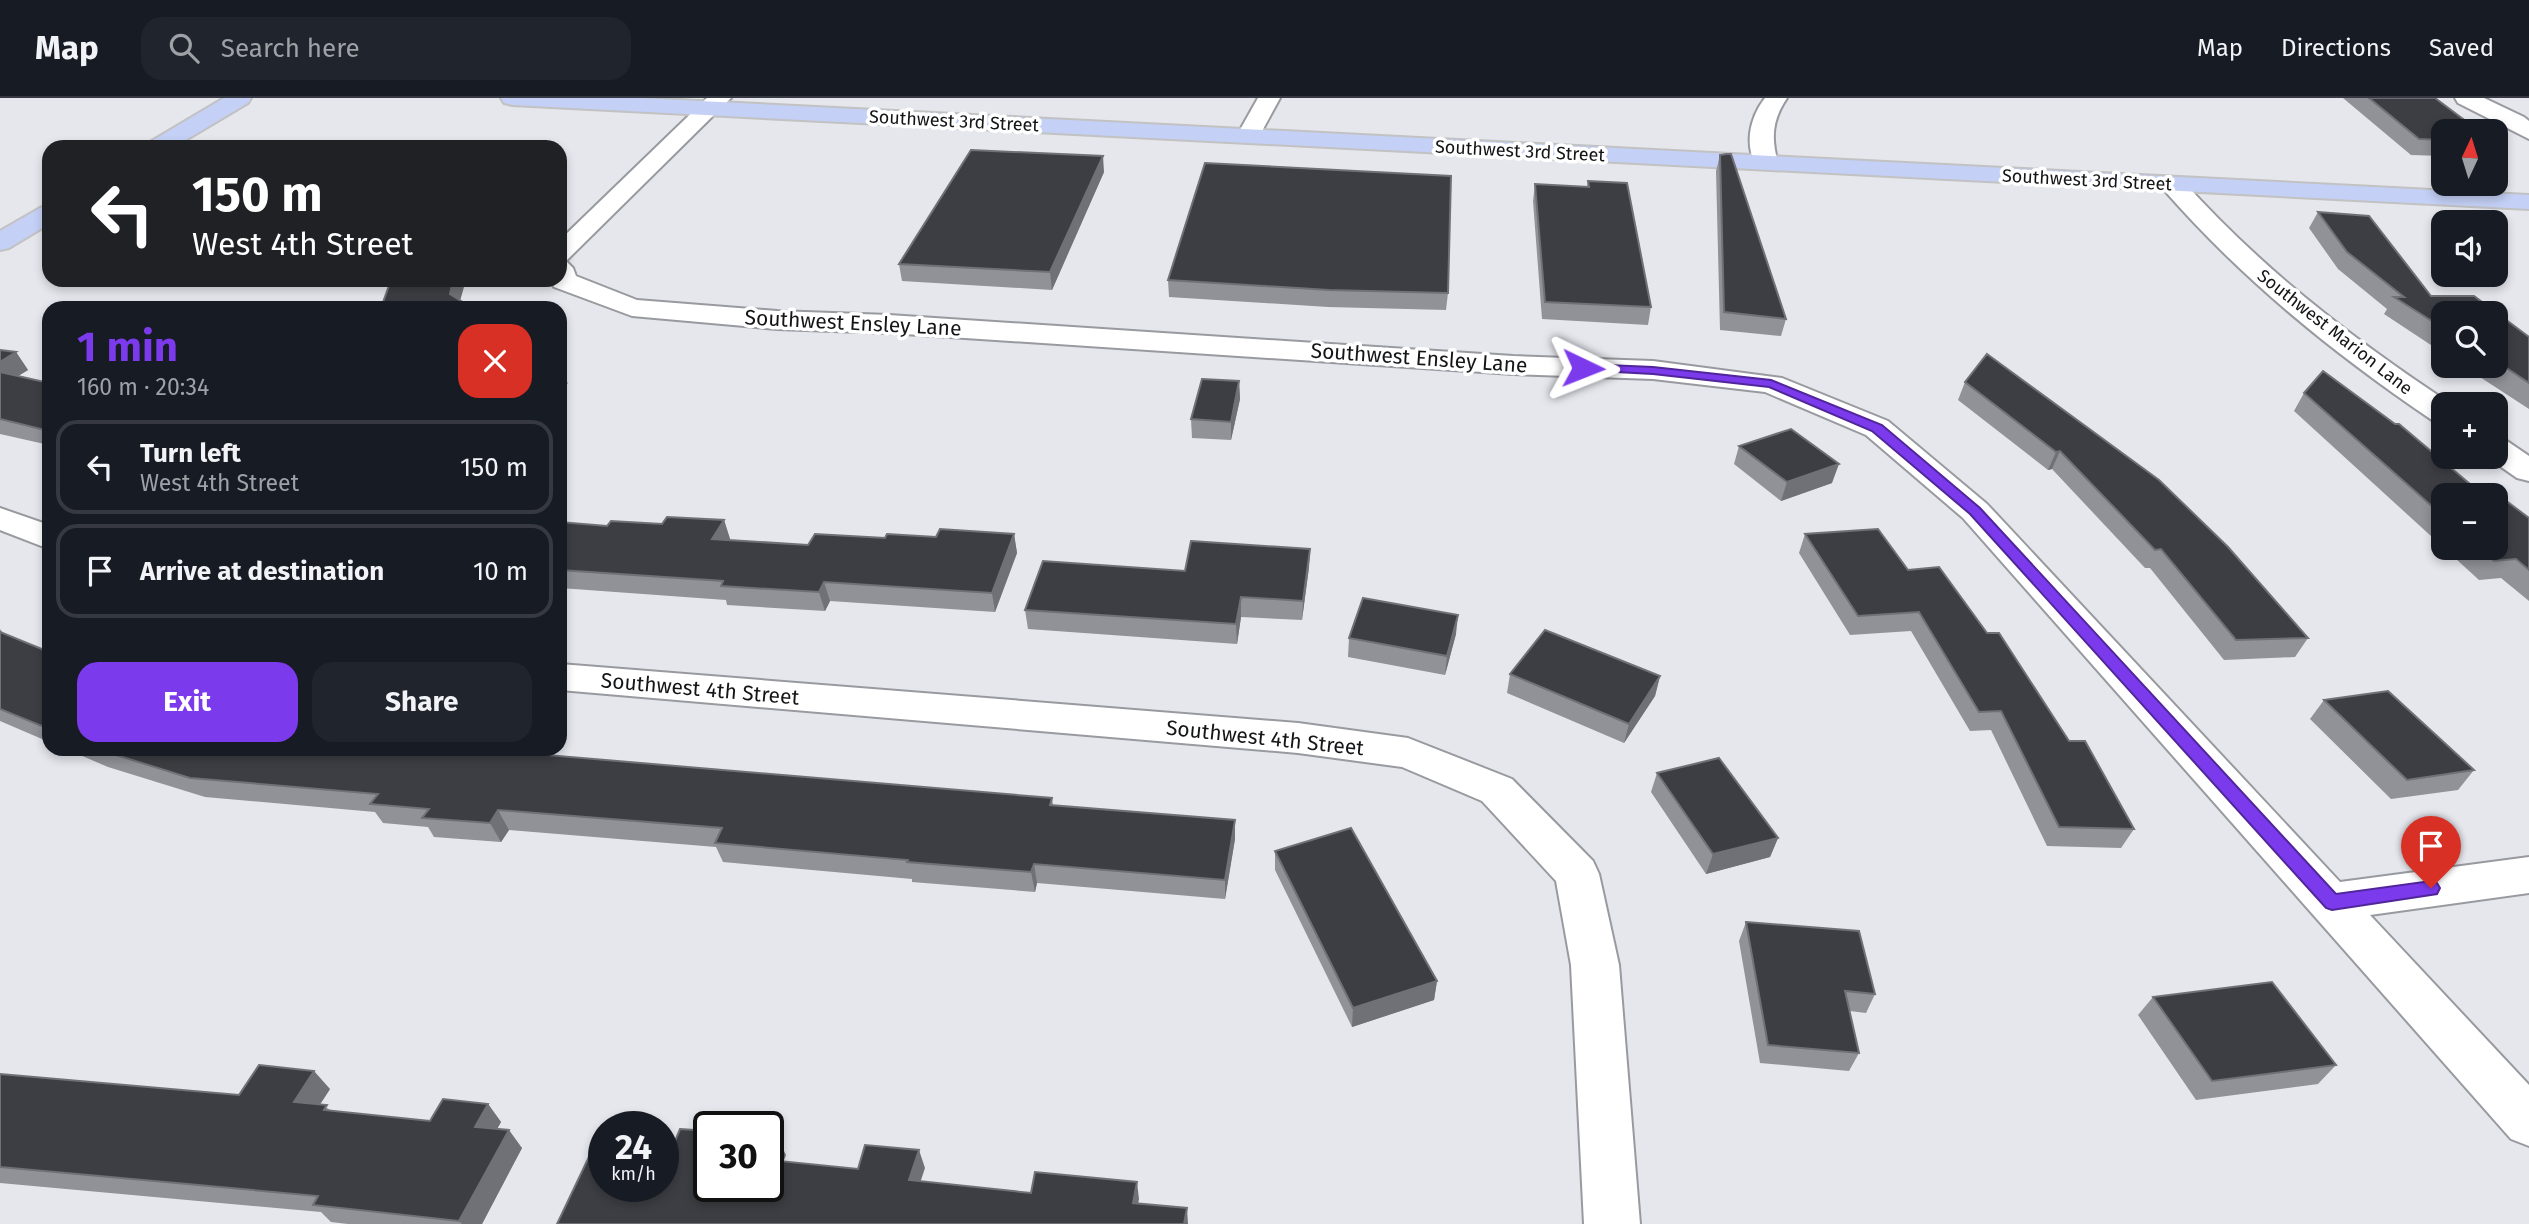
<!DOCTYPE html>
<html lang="en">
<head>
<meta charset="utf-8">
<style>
  :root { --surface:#171b24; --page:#20242c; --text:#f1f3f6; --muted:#9ea1a6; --line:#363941; --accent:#7c3aed }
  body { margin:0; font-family:"Fira Sans",sans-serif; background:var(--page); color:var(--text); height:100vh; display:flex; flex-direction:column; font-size:26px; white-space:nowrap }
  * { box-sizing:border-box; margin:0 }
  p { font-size:23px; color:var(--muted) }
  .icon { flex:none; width:38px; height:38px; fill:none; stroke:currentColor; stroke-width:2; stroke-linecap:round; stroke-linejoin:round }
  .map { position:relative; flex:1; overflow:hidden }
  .sheet { position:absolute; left:42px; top:203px; width:525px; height:455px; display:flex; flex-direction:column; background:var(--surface); border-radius:21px; box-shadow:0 4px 10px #0003 }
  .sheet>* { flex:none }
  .top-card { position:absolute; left:42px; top:42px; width:525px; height:147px; border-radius:21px; box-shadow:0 4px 10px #0003; background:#202124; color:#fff; overflow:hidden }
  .needle { width:46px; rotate:4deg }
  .buttons { position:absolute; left:2431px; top:21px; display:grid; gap:14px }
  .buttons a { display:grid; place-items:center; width:77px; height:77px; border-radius:14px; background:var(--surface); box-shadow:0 4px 10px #0003; font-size:35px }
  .speed { position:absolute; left:588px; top:1013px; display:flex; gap:14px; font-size:35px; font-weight:700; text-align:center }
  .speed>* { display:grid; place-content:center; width:91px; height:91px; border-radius:50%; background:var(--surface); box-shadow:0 4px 10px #0003; line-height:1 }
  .speed small { font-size:18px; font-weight:400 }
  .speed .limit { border:4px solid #111; border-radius:10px; background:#fff; color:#111 }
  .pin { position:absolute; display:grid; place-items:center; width:60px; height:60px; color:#fff; margin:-72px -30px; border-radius:50% 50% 50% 0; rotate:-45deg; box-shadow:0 0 7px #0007 }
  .pin .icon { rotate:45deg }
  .me { position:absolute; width:77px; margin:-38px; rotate:92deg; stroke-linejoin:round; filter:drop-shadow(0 0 5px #0008) }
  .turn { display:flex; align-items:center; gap:24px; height:147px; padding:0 35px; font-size:32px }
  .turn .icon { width:91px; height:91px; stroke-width:2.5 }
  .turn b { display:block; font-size:49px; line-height:60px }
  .round { display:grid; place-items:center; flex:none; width:74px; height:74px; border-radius:21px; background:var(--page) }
  .overview { display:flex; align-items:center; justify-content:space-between; height:119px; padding:0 35px }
  h1 { font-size:42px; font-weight:700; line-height:52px; color:var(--accent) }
  .primary-button { display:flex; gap:14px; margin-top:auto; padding:14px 35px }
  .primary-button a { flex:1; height:80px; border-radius:21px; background:var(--accent); color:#fff; font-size:28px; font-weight:700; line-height:80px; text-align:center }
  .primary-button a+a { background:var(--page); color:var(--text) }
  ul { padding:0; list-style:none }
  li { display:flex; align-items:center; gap:21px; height:94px; margin:0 14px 10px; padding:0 21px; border:4px solid var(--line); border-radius:21px }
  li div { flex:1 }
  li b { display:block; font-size:26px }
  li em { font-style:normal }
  header { display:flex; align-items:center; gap:42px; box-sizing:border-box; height:98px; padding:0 35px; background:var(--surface); border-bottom:2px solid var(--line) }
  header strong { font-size:33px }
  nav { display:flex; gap:38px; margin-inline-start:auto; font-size:24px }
  .search { width:490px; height:63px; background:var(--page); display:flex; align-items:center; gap:18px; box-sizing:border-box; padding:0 24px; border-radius:21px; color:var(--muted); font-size:26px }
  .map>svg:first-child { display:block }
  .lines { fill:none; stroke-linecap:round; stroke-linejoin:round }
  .minor-casing { stroke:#989a9f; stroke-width:4 }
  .major-casing { stroke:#c2c2c3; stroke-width:4 }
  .minor { fill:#fff; fill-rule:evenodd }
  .major { fill:#c4d0f6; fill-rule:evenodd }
  .wall { fill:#909298 }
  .shaded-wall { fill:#6f7176 }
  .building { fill:#3c3e43; stroke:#6f7176; stroke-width:2 }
  .route { fill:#7c3aed; stroke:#51269a; stroke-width:2 }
  .labels { text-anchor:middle; stroke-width:7; stroke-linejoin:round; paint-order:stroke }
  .far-street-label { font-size:18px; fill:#141517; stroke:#fff }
  .street-label { font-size:21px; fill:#141517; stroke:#fff }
</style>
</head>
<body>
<header>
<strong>Map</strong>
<div class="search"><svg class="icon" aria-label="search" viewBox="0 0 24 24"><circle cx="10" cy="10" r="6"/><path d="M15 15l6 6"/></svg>Search here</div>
<nav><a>Map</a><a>Directions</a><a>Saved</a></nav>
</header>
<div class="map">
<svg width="2529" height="1126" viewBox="0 0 2529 1126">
  <rect width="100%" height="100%" fill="#e5e7ed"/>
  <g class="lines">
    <defs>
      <path id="minor" d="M707,0H731L566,163L573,170L576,178L637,202L777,213L889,217L1513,258L1653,263L1782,280L1888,323L1987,406L2340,784L2529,759V795L2370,817L2529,987V1048L2511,1041L1963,420L1866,337L1765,294L1653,281L1513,276L889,235L777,231L632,218L554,189L550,182H560V142Z
        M1258,0H1280L1256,44H1240L1236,39Z
        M1765,0H1787C1772,22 1771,40 1778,65L1774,70H1758C1743,48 1750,19 1765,0Z
        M2455,0H2484L2524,19L2529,23V41L2458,5Z
        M2173,80L2182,82C2261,170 2352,241 2451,306H2443V324L2432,322C2333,255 2243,182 2164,92L2161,87L2164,82Z
        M2496,340L2507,343L2529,358V383L2517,380L2487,359H2496Z
        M0,410L49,427V451L0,432Z
        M560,566L1298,625L1408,640L1512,681L1593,763L1599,776L1619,867L1640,1126H1584L1571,867L1556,783L1482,703L1402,669L1298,655L560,592Z"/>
      <path id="major" d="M224,0H251L248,5L174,49H146L150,44Z
        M501,0H641L2529,97V111L512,7L504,5Z
        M49,107V126L9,150L0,152V133L40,110Z"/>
    </defs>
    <use href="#minor" class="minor-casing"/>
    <use href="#major" class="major-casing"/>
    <use href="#minor" class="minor"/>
    <use href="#major" class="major"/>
  </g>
  <path class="wall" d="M2343,0H2435L2443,33V58L2411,57Z
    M1720,57L1786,221L1781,238L1720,232L1716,73Z
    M1104,74L1052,192L902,183L899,166Z
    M1588,83L1651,209L1648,227L1542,221L1533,103L1535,86L1587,89Z
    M2318,114L2369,118L2431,198H2474L2529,239V311L2463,268H2496V215H2443V255L2384,216L2387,211L2338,171L2309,130Z
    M1168,182L1448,195L1446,212L1328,209L1169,199Z
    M0,252L16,254L28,272L18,278L49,285V347L0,336Z
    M1987,256L2308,540L2295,559L2224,562L2150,470H2145L2052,371L2048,372L1958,302L1965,284Z
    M560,267L561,268L568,286L560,284Z
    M1239,283L1240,301L1231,342L1192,340L1191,321Z
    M2304,295L2443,397V449L2294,313Z
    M1739,348L1832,385L1781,403L1734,366Z
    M2529,420V503L2501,480L2479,482L2444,450H2496Z
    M724,422L730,441V442L808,447L885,440L1014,436L1017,455L995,514L830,503L825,513L727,507L726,502L560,490V424L607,428L662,426Z
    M1805,436L1908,472L1987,535L2134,731L2121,750L2047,748L1991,632L1970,633L1911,533L1850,537L1799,455Z
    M1310,451L1309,469L1302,522L1241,519L1237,546L1028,531L1025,512L1185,473Z
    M0,531L3,535L49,554V644L0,623Z
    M1456,536L1445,577L1348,559L1349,540Z
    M1510,576L1660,578L1655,598L1624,645L1507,595Z
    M2324,602L2474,672L2458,692L2391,701L2310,621Z
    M66,651H509L537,653L539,657L1052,700L1053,707L1235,741L1225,801L1037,785L1035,794L912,784V781L723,764L716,749L509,732L501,744L434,739L428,729L383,725L375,714L205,699L108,669Z
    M1657,675L1778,740L1770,759L1706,776L1651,694Z
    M1275,753L1437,883L1434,902L1352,929L1275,772Z
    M1746,824L1875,896L1866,915L1850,913L1859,955L1849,973L1760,965L1739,843Z
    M2153,899L2336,967L2318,986L2196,1002L2138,917Z
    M0,976L239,997L330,991L320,1006L332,1013L430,1023L488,1006L501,1024L497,1031L522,1050L482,1126H348L331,1124L321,1114L0,1085Z"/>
  <path class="shaded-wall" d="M1103,58L1104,74L1052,192L1050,174Z
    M453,182H466L458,210L450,196Z
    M16,254L28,272L0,289V264Z
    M1239,283L1240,301L1231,342V324Z
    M2060,353L2052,371L2048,372L2056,354Z
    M1839,366L1832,385L1781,403L1787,384Z
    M724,422L730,441L719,460L712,441Z
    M1014,436L1017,455L995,514L992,495Z
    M1310,451L1309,469L1302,522L1303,503Z
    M824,484L830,503L825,513L819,494Z
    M1241,499V519L1237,546L1236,526Z
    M1458,517L1456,536L1445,577L1447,558Z
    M1660,578L1655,598L1624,645L1629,626Z
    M498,712L509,732L501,744L490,725Z
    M1235,722V741L1225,801V782Z
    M1778,740L1770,759L1706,776L1713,756Z
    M1034,766L1037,785L1035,794L1031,774Z
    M1437,883L1434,902L1352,929L1353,910Z
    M314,973L330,991L310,1022L294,1004Z
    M488,1006L501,1024L488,1047L475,1029Z
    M509,1032L522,1050L482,1126H462L459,1123Z
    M777,1039L786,1057L777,1080L769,1062Z
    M919,1052L925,1070L915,1100L909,1082Z
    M1137,1084L1139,1101L1135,1123L1133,1105Z
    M1187,1110L1188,1126H1184Z"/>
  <path class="building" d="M2369,0H2435L2479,33H2443V42L2419,41Z
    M971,52L1103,58L1050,174L899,166Z
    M1726,56H1731L1786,221L1724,214L1720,57Z
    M1205,65L1451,78L1448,195L1329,192L1168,182Z
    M1588,83L1627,85L1651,209L1545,204L1535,86L1589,89Z
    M2318,114L2369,118L2431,198H2474L2529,239V285L2496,263V215H2443V230L2394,199H2404L2347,154Z
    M391,182H453L450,196L472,210H381Z
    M0,252L16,254L0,264Z
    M1987,256L2159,382L2228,449L2308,540L2236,542L2161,451L2155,452L2060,353L2056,354L1965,284Z
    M2323,273L2395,326H2399L2483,397H2443V418L2304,295Z
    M0,274L49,285V333L0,321Z
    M1202,281L1239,283L1231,324L1191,321Z
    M1791,331L1839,366L1787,384L1739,348Z
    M2496,402H2505L2529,420V472L2516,461L2494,463L2479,450H2496Z
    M667,419L724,422L712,441L808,447L815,436L885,440L887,436L936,439L940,431L1014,436L992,495L824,484L819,494L721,488L723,483L560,472V424L607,428L611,423L662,426Z
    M1878,431L1908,472L1939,469L1987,535H1999L2069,643H2085L2134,731L2059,729L2001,613L1979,614L1919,514L1858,518L1805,436Z
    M1191,443L1310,451L1303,503L1241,499L1236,526L1025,512L1043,463L1185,473Z
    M1363,500L1458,517L1447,558L1349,540Z
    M1545,532L1660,578L1629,626L1510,576Z
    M0,534L49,554V631L0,611Z
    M2388,593L2474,672L2407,682L2324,602Z
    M97,651H509L537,653L535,656L1052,700L1050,707L1235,722L1225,782L1034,766L1031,774L907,764L908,762L715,745L722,730L498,712L490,725L422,720L429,711L370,706L378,696L190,680Z
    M1719,660L1778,740L1713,756L1657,675Z
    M1351,730L1437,883L1353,910L1275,753Z
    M1746,824L1859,833L1875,896L1845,893L1859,955L1768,947Z
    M2272,884L2336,967L2212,983L2153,899Z
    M259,967L314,973L294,1004L327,1007L324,1012L430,1023L443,1001L488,1006L475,1029L509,1032L459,1123L313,1107L318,1098L0,1069V976L239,997Z
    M680,1031L709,1033V1088H768V1038L777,1039L769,1062L858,1071L865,1047L919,1052L909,1082L1031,1095L1035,1074L1137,1084L1133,1105L1187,1110L1184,1126H557L597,1042H604V1088H663V1047L673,1048Z"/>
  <path class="route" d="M1583,266L1653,269L1771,282L1882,327L1980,410L2336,796L2431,783L2437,785L2440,790L2437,796L2332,812L2326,810L1970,416L1872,333L1769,289L1653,276L1579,272L1577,270Z"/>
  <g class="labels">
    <g class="far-street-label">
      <text transform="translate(954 23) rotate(3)" y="6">Southwest 3rd Street</text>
      <text transform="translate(1520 53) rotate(3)" y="6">Southwest 3rd Street</text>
      <text transform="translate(2087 82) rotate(3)" y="6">Southwest 3rd Street</text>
      <text transform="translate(2335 234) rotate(38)" y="6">Southwest Marion Lane</text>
    </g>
    <g class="street-label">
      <text transform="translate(853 225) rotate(3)" y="7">Southwest Ensley Lane</text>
      <text transform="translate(1419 260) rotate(4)" y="7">Southwest Ensley Lane</text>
      <text transform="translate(700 591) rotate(5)" y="7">Southwest 4th Street</text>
      <text transform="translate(1265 640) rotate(6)" y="7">Southwest 4th Street</text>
    </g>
  </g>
</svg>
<div class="buttons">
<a><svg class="needle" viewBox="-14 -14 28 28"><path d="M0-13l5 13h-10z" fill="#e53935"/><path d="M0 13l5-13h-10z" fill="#9ea1a6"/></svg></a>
<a><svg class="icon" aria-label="sound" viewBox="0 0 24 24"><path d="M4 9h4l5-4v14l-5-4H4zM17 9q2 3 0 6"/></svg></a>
<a><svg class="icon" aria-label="search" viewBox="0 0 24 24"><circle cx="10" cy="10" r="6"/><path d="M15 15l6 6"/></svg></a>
<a>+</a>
<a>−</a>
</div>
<div class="speed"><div>24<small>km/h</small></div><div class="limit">30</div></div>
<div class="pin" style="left:2431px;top:790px;background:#d93025"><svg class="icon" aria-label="arrive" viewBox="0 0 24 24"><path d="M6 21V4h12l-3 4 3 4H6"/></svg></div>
<svg class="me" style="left:1583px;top:270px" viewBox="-20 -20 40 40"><path d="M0-17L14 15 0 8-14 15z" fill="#7c3aed" stroke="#fff" stroke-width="4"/></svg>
<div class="top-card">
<div class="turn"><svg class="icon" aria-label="left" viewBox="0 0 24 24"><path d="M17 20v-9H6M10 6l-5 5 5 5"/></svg><div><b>150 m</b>West 4th Street</div></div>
</div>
<section class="sheet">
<div class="overview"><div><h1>1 min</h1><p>160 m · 20:34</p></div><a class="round" style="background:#d93025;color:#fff"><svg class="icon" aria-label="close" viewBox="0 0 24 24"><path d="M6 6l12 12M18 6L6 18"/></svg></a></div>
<ul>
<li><svg class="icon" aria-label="left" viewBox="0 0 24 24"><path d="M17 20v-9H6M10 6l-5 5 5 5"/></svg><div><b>Turn left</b><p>West 4th Street</p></div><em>150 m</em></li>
<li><svg class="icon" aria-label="arrive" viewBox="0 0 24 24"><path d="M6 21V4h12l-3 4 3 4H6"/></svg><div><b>Arrive at destination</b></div><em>10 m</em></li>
</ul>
<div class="primary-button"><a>Exit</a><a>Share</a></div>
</section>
</div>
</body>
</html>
